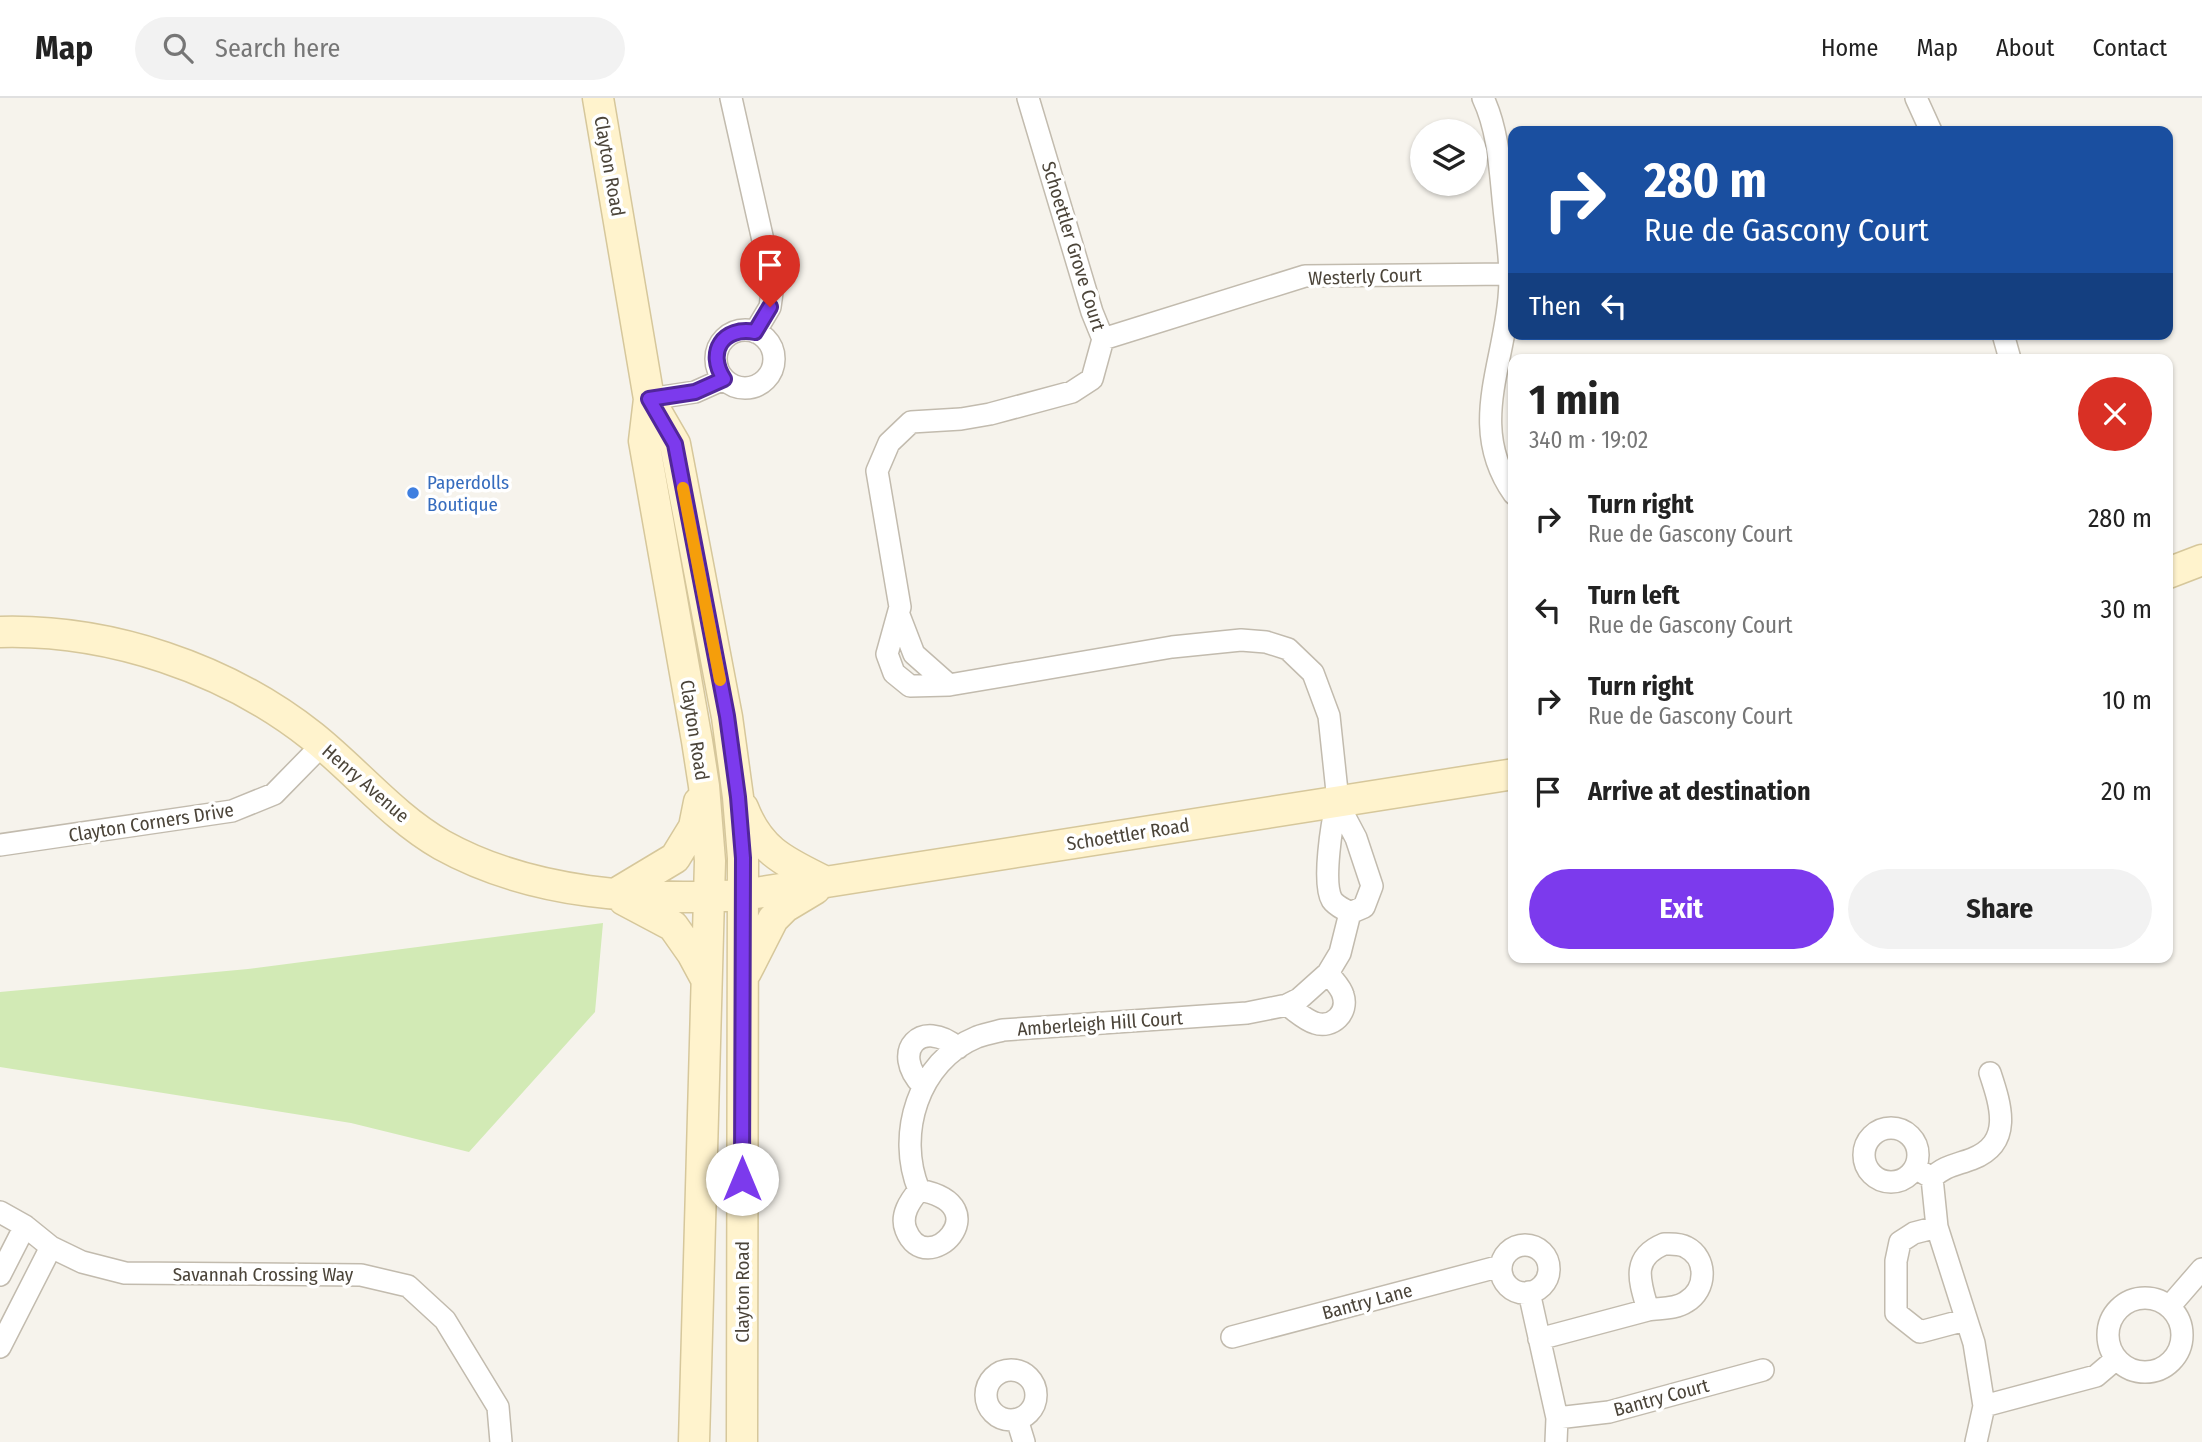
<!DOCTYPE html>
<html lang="en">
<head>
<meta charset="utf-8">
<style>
  :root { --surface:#fff; --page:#f2f2f2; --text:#222; --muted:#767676; --line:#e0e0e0; --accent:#7c3aed }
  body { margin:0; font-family:"Fira Sans Condensed",sans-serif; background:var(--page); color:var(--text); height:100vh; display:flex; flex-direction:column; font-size:26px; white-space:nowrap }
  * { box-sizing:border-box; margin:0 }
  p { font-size:23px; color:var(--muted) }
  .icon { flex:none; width:38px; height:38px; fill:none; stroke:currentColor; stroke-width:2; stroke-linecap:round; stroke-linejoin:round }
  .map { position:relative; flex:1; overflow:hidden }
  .sheet { position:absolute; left:1508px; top:256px; width:665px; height:609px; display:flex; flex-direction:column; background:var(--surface); border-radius:14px; box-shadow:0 2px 5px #0004 }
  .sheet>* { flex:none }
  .top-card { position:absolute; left:1508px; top:28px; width:665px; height:214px; border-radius:14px; box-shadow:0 2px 5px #0004; background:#1a4fa0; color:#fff; overflow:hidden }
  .fabs { position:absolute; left:1410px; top:21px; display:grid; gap:14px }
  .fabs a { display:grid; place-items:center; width:77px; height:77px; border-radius:50%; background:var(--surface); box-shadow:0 2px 5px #0004; font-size:35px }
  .pin { position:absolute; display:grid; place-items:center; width:60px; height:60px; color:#fff; margin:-72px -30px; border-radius:50% 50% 50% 0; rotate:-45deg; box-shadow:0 0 7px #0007 }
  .pin .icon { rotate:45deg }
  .me { position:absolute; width:77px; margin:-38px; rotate:0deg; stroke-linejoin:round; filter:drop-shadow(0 0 5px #0008) }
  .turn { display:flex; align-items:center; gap:24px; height:147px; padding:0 21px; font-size:32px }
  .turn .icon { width:91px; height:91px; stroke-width:2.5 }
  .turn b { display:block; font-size:49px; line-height:60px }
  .then { display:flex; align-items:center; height:66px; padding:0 21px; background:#0003; gap:14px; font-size:26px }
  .round { display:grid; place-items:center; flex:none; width:74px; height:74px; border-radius:37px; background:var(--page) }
  .overview { display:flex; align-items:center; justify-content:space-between; height:119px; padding:0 21px }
  h1 { font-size:42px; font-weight:700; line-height:52px }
  .button { display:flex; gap:14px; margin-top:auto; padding:14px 21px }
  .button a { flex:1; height:80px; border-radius:42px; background:var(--accent); color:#fff; font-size:28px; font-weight:700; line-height:80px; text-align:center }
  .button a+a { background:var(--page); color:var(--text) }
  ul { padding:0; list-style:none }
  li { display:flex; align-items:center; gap:21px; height:91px; padding:0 21px }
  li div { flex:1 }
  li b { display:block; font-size:26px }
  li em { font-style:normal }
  header { display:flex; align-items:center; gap:42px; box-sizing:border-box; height:98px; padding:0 35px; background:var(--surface); border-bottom:2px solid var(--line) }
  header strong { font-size:33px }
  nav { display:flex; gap:38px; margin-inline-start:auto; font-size:24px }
  .search { width:490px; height:63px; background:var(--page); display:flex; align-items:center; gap:18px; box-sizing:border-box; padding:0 24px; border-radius:38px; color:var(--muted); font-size:26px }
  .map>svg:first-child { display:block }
  .green { fill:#d2eab5 }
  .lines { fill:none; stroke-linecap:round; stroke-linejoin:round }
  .street-casing { stroke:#c2bbae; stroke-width:24 }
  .secondary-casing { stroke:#d6c79b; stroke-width:33 }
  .street { stroke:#fff; stroke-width:21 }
  .secondary { stroke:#fff3cd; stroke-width:30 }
  .route-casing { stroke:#51269a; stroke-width:18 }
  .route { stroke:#7c3aed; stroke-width:12 }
  .slow { stroke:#f59e0b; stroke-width:12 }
  .shop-dot { fill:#3f7fe0; stroke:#fff; stroke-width:2.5 }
  .labels { text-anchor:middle; stroke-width:7; stroke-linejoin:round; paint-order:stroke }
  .street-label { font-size:19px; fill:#4b4439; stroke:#fff }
  .shop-label { font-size:19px; fill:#366cbe; stroke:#fff; text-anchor:start }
</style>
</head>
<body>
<header>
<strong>Map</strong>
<div class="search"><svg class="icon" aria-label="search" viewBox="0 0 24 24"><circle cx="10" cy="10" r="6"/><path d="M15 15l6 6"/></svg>Search here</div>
<nav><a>Home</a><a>Map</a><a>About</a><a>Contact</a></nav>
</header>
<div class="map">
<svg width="2202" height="1344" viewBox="0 0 2202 1344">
  <rect width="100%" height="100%" fill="#f6f3ec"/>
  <path class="green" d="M603,825L595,914L469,1054L351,1025L0,969V894L248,871Z"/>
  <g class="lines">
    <defs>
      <path id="street" d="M731,0L773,187L770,209L755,234
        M1028,0L1092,214L1103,241L1092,281L1072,294L990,316L961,321L911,324L889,345L877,373L900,509L887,556L894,575L910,588L949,587L1172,549L1241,542L1266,544L1288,551L1313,575L1329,618L1338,703
        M1483,0C1499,34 1500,73 1504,110C1507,140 1512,170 1509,200C1503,270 1468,331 1514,396
        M1916,0L1931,33
        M716 261a29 29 0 1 1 58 0a29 29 0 1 1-58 0Z
        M2003,236L2010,261
        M1103,241L1305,178L1511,176
        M649,301L695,294L724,281
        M899,517L914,556L949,587
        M1337,704L1356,740L1372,788L1364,809L1350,815
        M1337,704C1332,724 1322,785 1332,802C1336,808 1344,811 1350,815
        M0,747L232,713L274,696L322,647
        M1287,907C1296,913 1305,922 1315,925C1332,931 1349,915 1343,897C1341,889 1333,882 1328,875
        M923,988C889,953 922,919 958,950
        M1864 1057a27 27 0 1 1 54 0a27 27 0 1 1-54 0Z
        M1915,1070L1932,1080L1937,1129L1974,1245L1984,1308L1976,1344
        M1932,1080C1944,1068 1956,1067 1972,1061C2013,1045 2001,1008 1990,975
        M919,1092C896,1037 918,963 977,939C985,936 995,934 1003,932L1247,915L1287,907L1299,901L1328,875L1340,855L1350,815
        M919,1092C1002,1107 926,1184 906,1132C900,1117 910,1103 919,1092Z
        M0,1114L25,1128L51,1149L82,1164L125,1175L361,1177L408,1188L445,1222L498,1309L501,1344
        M1937,1129L1914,1135L1900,1144L1896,1163V1215L1920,1234L1965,1222
        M1664,1146C1671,1146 1679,1145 1686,1149C1708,1160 1707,1192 1686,1204C1676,1211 1660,1210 1648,1212C1640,1184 1630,1160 1664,1146Z
        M1501 1171a24 24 0 1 1 48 0a24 24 0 1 1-48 0Z
        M0,1177L25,1128
        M1529,1194L1557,1320L1556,1344
        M2108 1237a37 37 0 1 1 74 0a37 37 0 1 1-74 0Z
        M2169,1209L2202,1171
        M1232,1239L1501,1168
        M1539,1241L1648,1212
        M0,1249L51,1149
        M986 1297a25 25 0 1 1 50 0a25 25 0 1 1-50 0Z
        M1984,1308L2096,1278L2116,1261
        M1557,1320L1609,1314L1763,1272
        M1017,1321L1024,1344"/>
      <path id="secondary" d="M598,0L649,301L644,343L697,643L704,688L710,763L694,1344
        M649,301L675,346L727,619L738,699L743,760L742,1344
        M2168,475L2202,462
        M0,534C109,531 226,570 312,638C356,673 393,719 442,747C532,797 643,803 743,797L1514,676
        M743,710C760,754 786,764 826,784
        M615,796L675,760L694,729L699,704
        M624,802L673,828L692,855L706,881
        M746,874L773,821L785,809L815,791"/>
    </defs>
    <use href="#street" class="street-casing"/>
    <use href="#secondary" class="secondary-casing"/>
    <use href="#street" class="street"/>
    <use href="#secondary" class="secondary"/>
  </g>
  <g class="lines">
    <defs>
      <path id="route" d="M742,1081L743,760L738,699L727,618L675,346L649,301L695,294L724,281C706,254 723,228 755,234L770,209"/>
    </defs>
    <use href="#route" class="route-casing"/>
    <use href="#route" class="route"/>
    <path class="slow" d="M683,390L720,582"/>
  </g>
  <circle class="shop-dot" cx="413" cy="395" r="7"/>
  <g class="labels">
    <g class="street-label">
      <text transform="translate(610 68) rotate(80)" y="7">Clayton Road</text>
      <text transform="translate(1074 148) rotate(73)" y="7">Schoettler Grove Court</text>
      <text transform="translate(1365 178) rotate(-2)" y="7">Westerly Court</text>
      <text transform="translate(695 632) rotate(81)" y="7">Clayton Road</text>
      <text transform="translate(366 685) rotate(41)" y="7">Henry Avenue</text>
      <text transform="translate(151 724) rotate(-9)" y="7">Clayton Corners Drive</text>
      <text transform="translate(1128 736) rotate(-9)" y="7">Schoettler Road</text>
      <text transform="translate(1100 925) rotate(-4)" y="7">Amberleigh Hill Court</text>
      <text x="263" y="1183">Savannah Crossing Way</text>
      <text transform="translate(742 1194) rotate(-90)" y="7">Clayton Road</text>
      <text transform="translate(1367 1203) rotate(-15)" y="7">Bantry Lane</text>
      <text transform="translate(1661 1299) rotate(-15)" y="7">Bantry Court</text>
    </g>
    <g class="shop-label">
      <text x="427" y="391">Paperdolls<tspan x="427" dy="22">Boutique</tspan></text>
    </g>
  </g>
</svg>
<div class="fabs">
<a><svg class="icon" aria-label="layers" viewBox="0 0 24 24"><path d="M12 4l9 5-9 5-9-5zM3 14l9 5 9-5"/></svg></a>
</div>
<div class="pin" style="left:770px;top:209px;background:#d93025"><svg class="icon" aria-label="arrive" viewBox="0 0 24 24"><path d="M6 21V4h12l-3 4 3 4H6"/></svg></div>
<svg class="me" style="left:742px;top:1081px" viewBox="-20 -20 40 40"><circle r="19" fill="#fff"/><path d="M0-13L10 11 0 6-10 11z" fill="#7c3aed"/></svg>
<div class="top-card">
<div class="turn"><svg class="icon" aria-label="right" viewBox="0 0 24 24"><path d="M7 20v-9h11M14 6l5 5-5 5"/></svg><div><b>280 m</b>Rue de Gascony Court</div></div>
<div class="then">Then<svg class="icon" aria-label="left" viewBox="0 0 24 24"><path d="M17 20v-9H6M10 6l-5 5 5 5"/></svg></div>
</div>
<section class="sheet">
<div class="overview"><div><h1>1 min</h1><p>340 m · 19:02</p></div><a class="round" style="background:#d93025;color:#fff"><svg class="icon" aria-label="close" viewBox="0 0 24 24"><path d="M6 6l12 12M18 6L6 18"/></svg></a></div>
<ul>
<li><svg class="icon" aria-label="right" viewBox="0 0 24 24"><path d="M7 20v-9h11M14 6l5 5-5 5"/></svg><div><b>Turn right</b><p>Rue de Gascony Court</p></div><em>280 m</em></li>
<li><svg class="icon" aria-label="left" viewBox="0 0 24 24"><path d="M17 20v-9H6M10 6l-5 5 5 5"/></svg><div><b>Turn left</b><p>Rue de Gascony Court</p></div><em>30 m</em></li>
<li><svg class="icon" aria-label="right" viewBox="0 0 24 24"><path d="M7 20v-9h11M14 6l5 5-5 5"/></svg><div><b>Turn right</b><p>Rue de Gascony Court</p></div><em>10 m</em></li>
<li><svg class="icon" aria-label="arrive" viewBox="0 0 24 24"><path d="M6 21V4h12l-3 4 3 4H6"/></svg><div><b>Arrive at destination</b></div><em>20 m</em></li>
</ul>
<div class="button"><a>Exit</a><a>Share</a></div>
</section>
</div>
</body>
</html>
